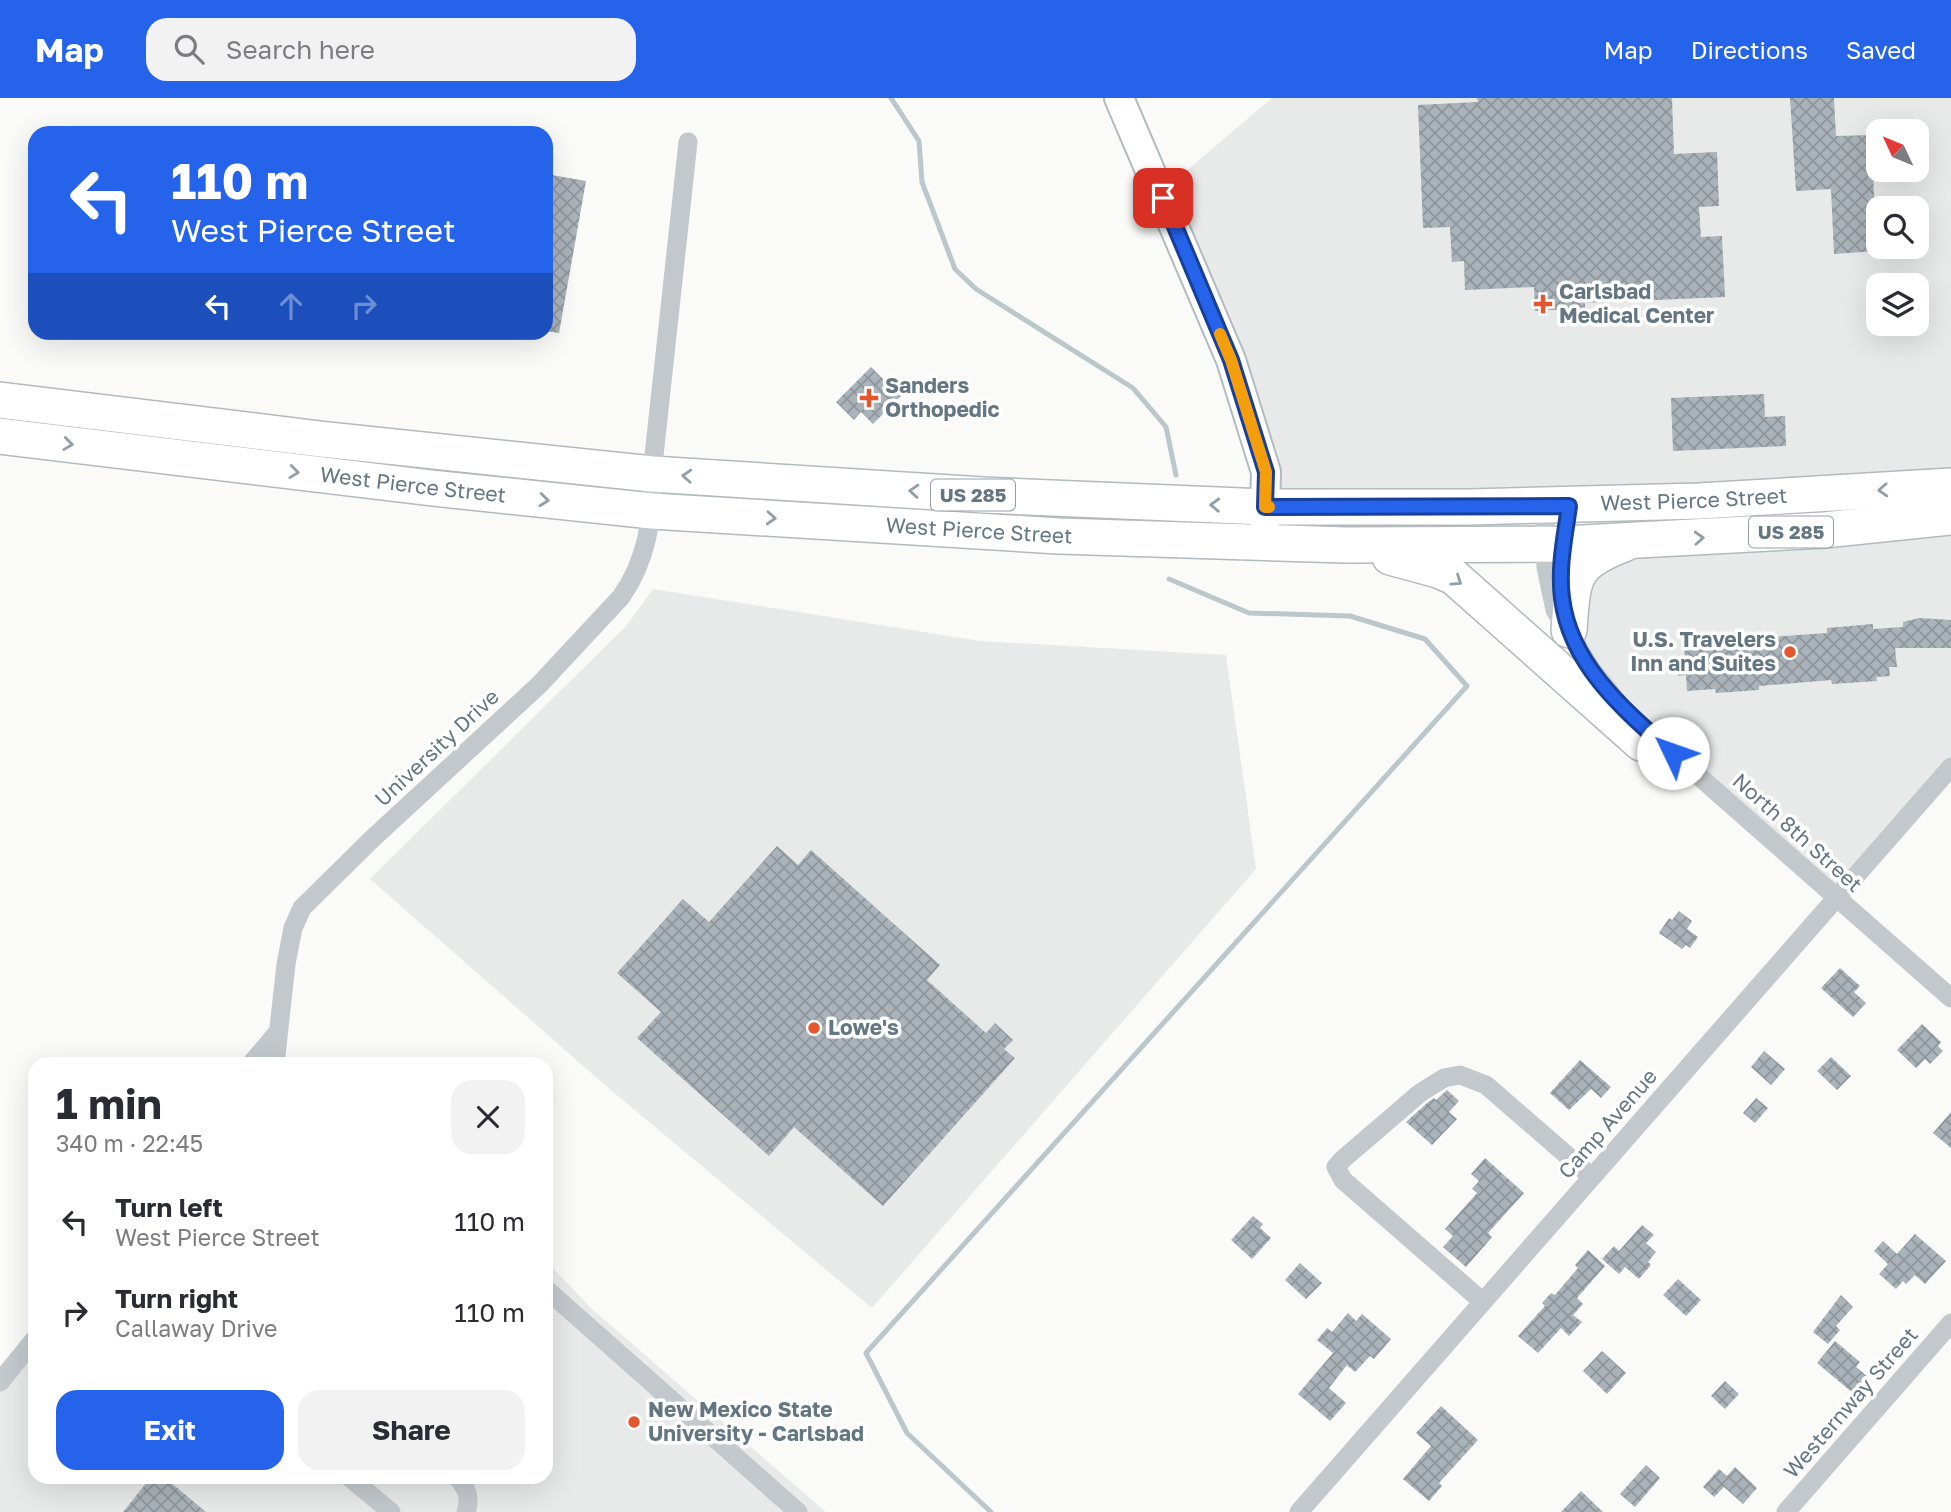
<!DOCTYPE html>
<html lang="en">
<head>
<meta charset="utf-8">
<style>
  :root { --surface:#fff; --page:#f2f2f3; --text:#2b2b33; --muted:#7c7c81; --accent:#2563eb }
  body { margin:0; font-family:"Golos Text",sans-serif; background:var(--page); color:var(--text); height:100vh; display:flex; flex-direction:column; font-size:26px; white-space:nowrap }
  * { box-sizing:border-box; margin:0 }
  p { font-size:23px; color:var(--muted) }
  .icon { flex:none; width:38px; height:38px; fill:none; stroke:currentColor; stroke-width:2; stroke-linecap:round; stroke-linejoin:round }
  .map { position:relative; flex:1; overflow:hidden }
  .panel { position:absolute; left:28px; top:959px; width:525px; height:427px; display:flex; flex-direction:column; background:var(--surface); border-radius:21px; box-shadow:0 7px 28px #0002 }
  .panel>* { flex:none }
  .top-card { position:absolute; left:28px; top:28px; width:525px; height:214px; border-radius:21px; box-shadow:0 7px 28px #0002; background:#2563eb; color:#fff; overflow:hidden }
  .needle { width:46px; rotate:314deg }
  .tools { position:absolute; left:1866px; top:21px; display:grid; gap:14px }
  .tools a { display:grid; place-items:center; width:63px; height:63px; border-radius:14px; background:var(--surface); box-shadow:0 7px 28px #0002; font-size:35px }
  .pin { position:absolute; display:grid; place-items:center; width:60px; height:60px; color:#fff; margin:-30px; border-radius:14px; box-shadow:0 4px 10px #0006 }
  .me { position:absolute; width:77px; margin:-38px; rotate:312deg; stroke-linejoin:round; filter:drop-shadow(0 0 5px #0008) }
  .turn { display:flex; align-items:center; gap:24px; height:147px; padding:0 28px; font-size:32px }
  .turn .icon { width:91px; height:91px; stroke-width:2.5 }
  .turn b { display:block; font-size:49px; line-height:60px }
  .lanes { display:flex; align-items:center; height:66px; padding:0 28px; background:#0003; justify-content:center; gap:35px; direction:ltr }
  .lanes .off { opacity:.35 }
  .round { display:grid; place-items:center; flex:none; width:74px; height:74px; border-radius:21px; background:var(--page) }
  .head { display:flex; align-items:center; justify-content:space-between; height:119px; padding:0 28px }
  h1 { font-size:42px; font-weight:700; line-height:52px }
  .primary-button { display:flex; gap:14px; margin-top:auto; padding:14px 28px }
  .primary-button a { flex:1; height:80px; border-radius:21px; background:var(--accent); color:#fff; font-size:28px; font-weight:700; line-height:80px; text-align:center }
  .primary-button a+a { background:var(--page); color:var(--text) }
  ul { padding:0; list-style:none }
  li { display:flex; align-items:center; gap:21px; height:91px; padding:0 28px }
  li div { flex:1 }
  li b { display:block; font-size:26px }
  li em { font-style:normal }
  header { display:flex; align-items:center; gap:42px; box-sizing:border-box; height:98px; padding:0 35px; background:var(--accent); color:#fff }
  header strong { font-size:33px }
  nav { display:flex; gap:38px; margin-inline-start:auto; font-size:24px }
  .search { width:490px; height:63px; background:var(--page); display:flex; align-items:center; gap:18px; box-sizing:border-box; padding:0 24px; border-radius:21px; color:var(--muted); font-size:26px }
  .map>svg:first-child { display:block }
  .built { fill:#e8e9e9; fill-rule:evenodd }
  .lines { fill:none; stroke-linecap:round; stroke-linejoin:round }
  .stream { stroke:#bbc7cb; stroke-width:5 }
  .building { fill:url(#building-cross-hatch) }
  .secondary-casing { stroke:#b3babf; stroke-width:32 }
  .highway-casing { stroke:#b4b9bd; stroke-width:38 }
  .street { stroke:#c3c8cc; stroke-width:19 }
  .secondary { stroke:#fff; stroke-width:28 }
  .highway { stroke:#fff; stroke-width:35 }
  .oneway { stroke:#939fa8 }
  .route-casing { stroke:#184099; stroke-width:18 }
  .route { stroke:#2563eb; stroke-width:12 }
  .slow { stroke:#f59e0b; stroke-width:12 }
  .poi-dot { fill:#e4572e; stroke:#fff; stroke-width:2.5 }
  .labels { text-anchor:middle; stroke-width:7; stroke-linejoin:round; paint-order:stroke }
  .shield { fill:#fff; stroke:#939fa8; stroke-width:2 }
  .shield-label { font-size:19px; font-weight:bold; fill:#657683 }
  .poi-label { font-size:21px; font-weight:bold; fill:#657683; stroke:#fff; text-anchor:start }
  .street-label { font-size:21px; fill:#657683; stroke:#fff }
</style>
</head>
<body>
<header>
<strong>Map</strong>
<div class="search"><svg class="icon" aria-label="search" viewBox="0 0 24 24"><circle cx="10" cy="10" r="6"/><path d="M15 15l6 6"/></svg>Search here</div>
<nav><a>Map</a><a>Directions</a><a>Saved</a></nav>
</header>
<div class="map">
<svg width="1951" height="1414" viewBox="0 0 1951 1414">
  <defs>
    <pattern id="building-cross-hatch" width="8" height="8" patternUnits="userSpaceOnUse" patternTransform="scale(1.75)"><rect width="8" height="8" fill="#aab3b9"/><path d="M0 0l8 8M0 8l8-8" fill="none" stroke="#8e969c"/></pattern>
  </defs>
  <rect width="100%" height="100%" fill="#fafaf8"/>
  <path class="built" d="M1272,0H1951V388L1265,409L1266,374L1160,95ZM1878,33H1916V72H1878ZM1878,110H1916V149H1878ZM1878,187H1916V226H1878Z
    M1951,419V669L1835,800L1627,615L1591,571L1571,508L1594,460Z
    M653,491L980,543L1226,557L1256,771L872,1210L606,988L370,781L627,527Z
    M546,1163L592,1211L826,1414H0V1268L35,1225V1379H546Z"/>
  <g class="lines">
    <path class="stream" d="M891,0L919,43L922,84L955,171L976,191L1133,290L1166,329L1176,377
      M991,1414L907,1335L866,1255L1467,588L1425,541L1350,518L1249,515L1169,481"/>
  </g>
  <path class="building" d="M1477,0H1672L1674,56L1717,54L1719,108L1699,109L1701,139L1722,138L1725,199L1585,205V210L1535,213L1534,189L1465,192L1464,163L1452,164L1450,129L1423,130L1418,7L1478,4Z
    M1790,0H1834L1836,38L1871,37L1877,153L1834,156L1831,91L1796,93Z
    M546,76L586,83L559,235L546,233Z
    M871,269L886,284L889,282L903,296L873,326L861,314L854,322L836,304Z
    M1764,296L1765,319L1785,318L1786,348L1673,353L1671,300Z
    M1919,520L1951,522V550H1895L1897,569H1889L1890,578L1876,579L1877,583L1832,586L1831,582L1759,588V592L1716,595L1715,591L1687,593L1686,577L1678,578L1676,563L1685,562L1684,545L1711,543V539L1756,535V540L1827,535V530L1873,526V531L1903,529V524Z
    M777,748L798,767L811,752L940,867L927,882L986,935L995,925L1013,942L1004,951L1015,960L883,1108L794,1029L769,1058L637,940L661,914L617,875L683,801L709,824Z
    M1679,813L1692,823L1687,831L1698,839L1690,850L1686,847L1682,851L1659,835L1669,820L1672,822Z
    M1840,870L1860,888L1854,894L1866,905L1853,919L1821,890Z
    M1922,926L1941,944L1938,948L1943,953L1930,966L1925,961L1916,970L1897,952Z
    M1764,953L1785,971L1771,987L1751,969Z
    M1831,959L1851,978L1837,992L1817,973Z
    M1580,962L1611,989L1601,1000L1591,991L1569,1012L1550,995Z
    M1447,992L1459,1003L1449,1014L1457,1021L1432,1047L1406,1024L1427,1005L1434,1000L1436,1002Z
    M1756,1000L1768,1010L1755,1025L1743,1015Z
    M1951,1014V1050L1933,1035Z
    M1485,1060L1524,1095L1488,1135L1492,1139L1466,1169L1443,1149L1453,1138L1445,1131L1477,1095L1472,1091L1479,1083L1471,1076Z
    M1253,1118L1263,1126L1260,1130L1271,1140L1252,1161L1231,1142Z
    M1642,1127L1654,1137L1646,1145L1656,1154L1648,1164L1651,1167L1639,1181L1625,1169L1619,1176L1602,1161L1614,1148L1619,1153Z
    M1915,1136L1946,1163L1925,1186L1915,1177L1906,1186L1903,1183L1896,1191L1879,1176L1888,1166L1874,1153L1883,1143L1897,1156Z
    M1588,1152L1605,1168L1577,1200L1583,1206L1573,1217L1582,1224L1569,1238L1561,1230L1538,1255L1518,1238L1545,1208L1542,1205L1551,1195L1555,1197L1578,1170L1575,1167Z
    M1300,1165L1322,1185L1306,1201L1285,1182Z
    M1678,1181L1701,1202L1686,1218L1663,1197Z
    M1841,1197L1853,1209L1836,1228L1840,1232L1828,1246L1813,1234Z
    M1348,1215L1356,1223L1362,1216L1391,1241L1374,1261L1370,1258L1355,1274L1347,1267L1329,1290L1346,1305L1330,1323L1298,1296L1333,1255L1317,1242L1327,1230L1332,1234Z
    M1835,1243L1860,1264L1856,1269L1868,1279L1854,1296L1817,1265Z
    M1602,1253L1626,1275L1607,1296L1583,1273Z
    M1725,1283L1739,1296L1725,1311L1711,1298Z
    M1441,1308L1478,1342L1439,1385L1442,1388L1429,1403L1403,1381L1431,1348L1416,1335Z
    M1646,1367L1660,1380L1635,1409L1620,1396Z
    M1735,1369L1757,1390L1743,1406L1724,1389L1714,1399L1703,1389L1719,1371L1727,1378Z
    M151,1379H164L206,1414H123Z
    M1581,1393L1603,1414H1561Z"/>
  <g class="lines">
    <defs>
      <path id="secondary" d="M1119,0L1231,262L1266,374L1264,443"/>
      <g id="highway">
        <path id="s1" d="M0,302L320,341L652,376L983,397L1265,409H1470L1699,403L1951,388"/>
        <path id="s2" d="M0,338L432,390L652,413L1059,438L1346,447L1564,446L1824,432L1951,419"/>
        <path d="M1390,459L1438,472L1454,479L1641,645L1673,655"/>
        <path d="M1569,532C1573,480 1571,466 1624,446"/>
      </g>
    </defs>
    <use href="#secondary" class="secondary-casing"/>
    <use href="#highway" class="highway-casing"/>
    <path class="street" d="M1545,408L1546,469L1555,512L1591,571L1620,607
      M1562,497V462L1569,408
      M1668,651L1951,900
      M251,966L278,934
      M275,966L286,866L293,830L302,810L372,741L539,587L621,499C647,462 653,421 652,376L688,44
      M546,1191L798,1414
      M1483,1204L1343,1082L1336,1069L1342,1062L1420,995L1444,980L1460,977L1486,987L1592,1079
      M0,1284L35,1241
      M349,1379L391,1414
      M457,1379C467,1391 471,1399 466,1414
      M1299,1414L1951,669
      M1786,1414L1951,1225"/>
    <use href="#secondary" class="secondary"/>
    <use href="#highway" class="highway"/>
  </g>
  <defs><path id="oneway-chevron" d="M-2-3.5L2.5 0L-2 3.5" fill="none" stroke-width="1.6" stroke-linecap="round" stroke-linejoin="round" transform="scale(1.75)"/></defs>
  <g class="oneway">
    <use href="#oneway-chevron" transform="translate(68 346) rotate(7)"/>
    <use href="#oneway-chevron" transform="translate(294 374) rotate(7)"/>
    <use href="#oneway-chevron" transform="translate(687 378) rotate(-177)"/>
    <use href="#oneway-chevron" transform="translate(1883 392) rotate(177)"/>
    <use href="#oneway-chevron" transform="translate(914 393) rotate(-176)"/>
    <use href="#oneway-chevron" transform="translate(544 402) rotate(6)"/>
    <use href="#oneway-chevron" transform="translate(1215 407) rotate(-178)"/>
    <use href="#oneway-chevron" transform="translate(771 420) rotate(3)"/>
    <use href="#oneway-chevron" transform="translate(1699 440) rotate(-3)"/>
    <use href="#oneway-chevron" transform="translate(1457 483) rotate(34)"/>
  </g>
  <g class="lines">
    <defs>
      <path id="route" d="M1163,100L1231,262L1266,374L1265,409L1569,408C1565,438 1558,469 1562,500C1570,567 1625,613 1673,655"/>
    </defs>
    <use href="#route" class="route-casing"/>
    <use href="#route" class="route"/>
    <path class="slow" d="M1220,236L1231,262L1266,374L1265,409H1269"/>
  </g>
  <g class="poi-dot">
    <path d="M1539.5 195.5h7v7h7v7h-7v7h-7v-7h-7v-7h7z"/>
    <path d="M865.5 289.5h7v7h7v7h-7v7h-7v-7h-7v-7h7z"/>
    <circle cx="1790" cy="554" r="7"/>
    <circle cx="814" cy="930" r="7"/>
    <circle cx="634" cy="1324" r="7"/>
  </g>
  <g class="labels">
    <g class="shield">
      <rect x="931" y="381.5" width="84" height="31" rx="5"/>
      <rect x="1749" y="418.5" width="84" height="31" rx="5"/>
    </g>
    <g class="shield-label">
      <text x="973" y="404">US 285</text>
      <text x="1791" y="441">US 285</text>
    </g>
    <g class="poi-label">
      <text x="1559" y="201">Carlsbad<tspan x="1559" dy="24">Medical Center</tspan></text>
      <text x="885" y="295">Sanders<tspan x="885" dy="24">Orthopedic</tspan></text>
      <text x="1776" y="549" text-anchor="end">U.S. Travelers<tspan x="1776" dy="24">Inn and Suites</tspan></text>
      <text x="828" y="937">Lowe's</text>
      <text x="648" y="1319">New Mexico State<tspan x="648" dy="24">University - Carlsbad</tspan></text>
    </g>
    <g class="street-label">
      <text dy="7" stroke="none"><textPath href="#s2" startOffset="416">West Pierce Street</textPath></text>
      <text dy="7" stroke="none"><textPath href="#s1" startOffset="1699">West Pierce Street</textPath></text>
      <text dy="7" stroke="none"><textPath href="#s2" startOffset="984">West Pierce Street</textPath></text>
      <text transform="translate(437 650) rotate(-43)" y="7">University Drive</text>
      <text transform="translate(1797 735) rotate(42)" y="7">North 8th Street</text>
      <text transform="translate(1608 1026) rotate(-49)" y="7">Camp Avenue</text>
      <text transform="translate(1851 1305) rotate(-49)" y="7">Westernway Street</text>
    </g>
  </g>
</svg>
<div class="tools">
<a><svg class="needle" viewBox="-14 -14 28 28"><path d="M0-13l5 13h-10z" fill="#e53935"/><path d="M0 13l5-13h-10z" fill="#7c7c81"/></svg></a>
<a><svg class="icon" aria-label="search" viewBox="0 0 24 24"><circle cx="10" cy="10" r="6"/><path d="M15 15l6 6"/></svg></a>
<a><svg class="icon" aria-label="layers" viewBox="0 0 24 24"><path d="M12 4l9 5-9 5-9-5zM3 14l9 5 9-5"/></svg></a>
</div>
<div class="pin" style="left:1163px;top:100px;background:#d93025"><svg class="icon" aria-label="arrive" viewBox="0 0 24 24"><path d="M6 21V4h12l-3 4 3 4H6"/></svg></div>
<svg class="me" style="left:1673px;top:655px" viewBox="-20 -20 40 40"><circle r="19" fill="#fff"/><path d="M0-13L10 11 0 6-10 11z" fill="#2563eb"/></svg>
<div class="top-card">
<div class="turn"><svg class="icon" aria-label="left" viewBox="0 0 24 24"><path d="M17 20v-9H6M10 6l-5 5 5 5"/></svg><div><b>110 m</b>West Pierce Street</div></div>
<div class="lanes"><svg class="icon" aria-label="left" viewBox="0 0 24 24"><path d="M17 20v-9H6M10 6l-5 5 5 5"/></svg><svg class="icon off" aria-label="ahead" viewBox="0 0 24 24"><path d="M12 20V5M6 11l6-6 6 6"/></svg><svg class="icon off" aria-label="right" viewBox="0 0 24 24"><path d="M7 20v-9h11M14 6l5 5-5 5"/></svg></div>
</div>
<section class="panel">
<div class="head"><div><h1>1 min</h1><p>340 m · 22:45</p></div><a class="round"><svg class="icon" aria-label="close" viewBox="0 0 24 24"><path d="M6 6l12 12M18 6L6 18"/></svg></a></div>
<ul>
<li><svg class="icon" aria-label="left" viewBox="0 0 24 24"><path d="M17 20v-9H6M10 6l-5 5 5 5"/></svg><div><b>Turn left</b><p>West Pierce Street</p></div><em>110 m</em></li>
<li><svg class="icon" aria-label="right" viewBox="0 0 24 24"><path d="M7 20v-9h11M14 6l5 5-5 5"/></svg><div><b>Turn right</b><p>Callaway Drive</p></div><em>110 m</em></li>
</ul>
<div class="primary-button"><a>Exit</a><a>Share</a></div>
</section>
</div>
</body>
</html>
